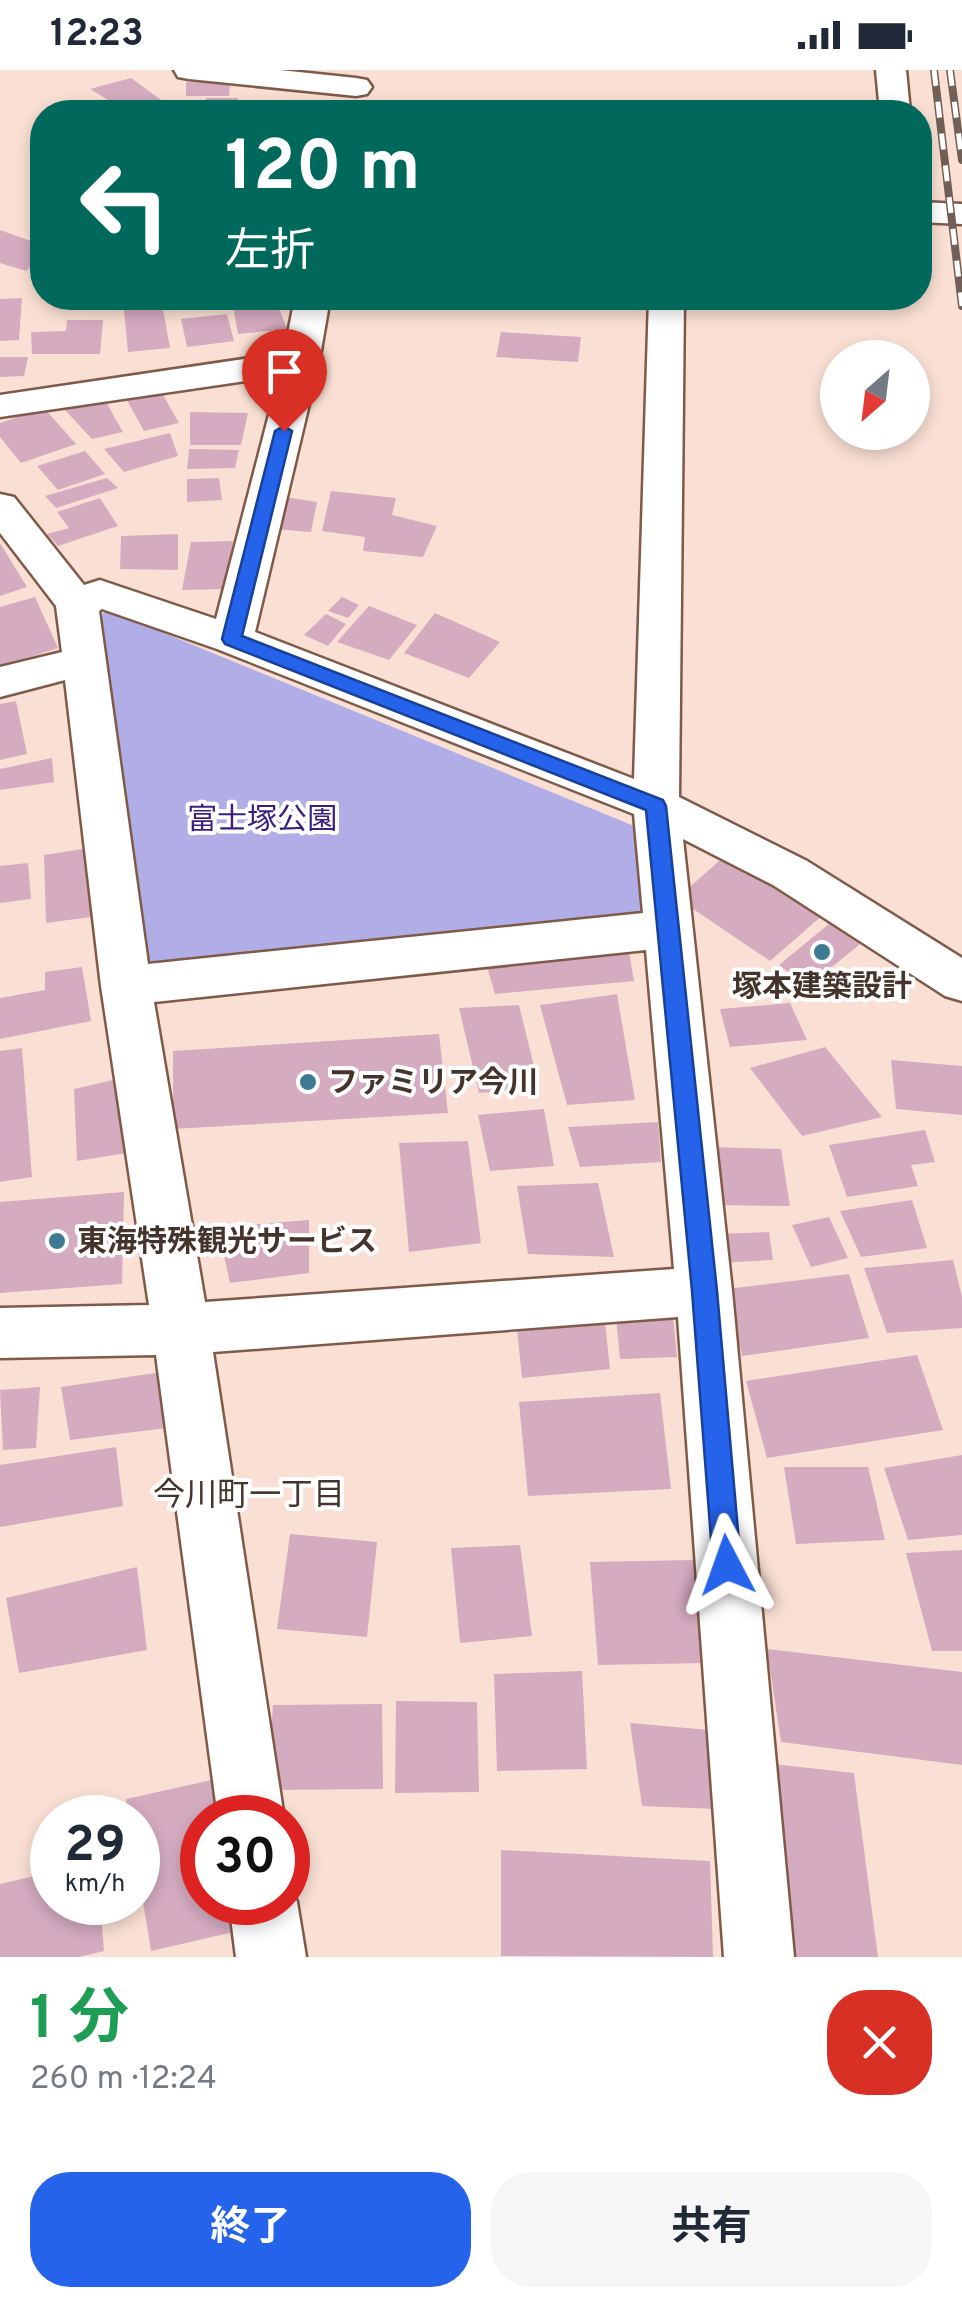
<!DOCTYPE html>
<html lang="ja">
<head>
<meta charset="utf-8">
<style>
  :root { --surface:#fff; --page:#f6f6f7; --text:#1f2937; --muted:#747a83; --accent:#2563eb }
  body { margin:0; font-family:Overpass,"Noto Sans JP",sans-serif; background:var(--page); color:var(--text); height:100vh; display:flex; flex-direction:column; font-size:38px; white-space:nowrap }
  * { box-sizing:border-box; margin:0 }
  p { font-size:32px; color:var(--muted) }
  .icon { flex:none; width:55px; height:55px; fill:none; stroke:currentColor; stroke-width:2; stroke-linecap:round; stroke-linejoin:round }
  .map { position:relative; height:1887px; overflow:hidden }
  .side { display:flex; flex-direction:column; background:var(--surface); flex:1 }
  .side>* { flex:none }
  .banner { position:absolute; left:30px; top:30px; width:902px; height:210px; border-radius:40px; box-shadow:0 5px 15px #0003; background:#00695c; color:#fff; overflow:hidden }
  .needle { width:65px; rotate:208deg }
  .controls { position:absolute; left:820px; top:270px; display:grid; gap:20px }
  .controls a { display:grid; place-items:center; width:110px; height:110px; border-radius:50%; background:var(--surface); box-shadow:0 5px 15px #0003; font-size:50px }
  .speed { position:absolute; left:30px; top:1725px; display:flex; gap:20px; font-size:50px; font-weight:700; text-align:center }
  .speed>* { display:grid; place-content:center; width:130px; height:130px; border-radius:50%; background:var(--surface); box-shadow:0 5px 15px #0003; line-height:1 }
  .speed small { font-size:25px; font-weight:400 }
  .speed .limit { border:15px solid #d22; background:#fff; color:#111 }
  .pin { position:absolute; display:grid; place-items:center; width:85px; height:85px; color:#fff; margin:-102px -42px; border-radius:50% 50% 50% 0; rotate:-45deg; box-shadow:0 0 10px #0007 }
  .pin .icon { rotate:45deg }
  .me { position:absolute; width:110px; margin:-55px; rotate:356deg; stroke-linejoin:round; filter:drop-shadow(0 0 8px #0008) }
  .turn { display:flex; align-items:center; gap:35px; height:210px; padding:0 30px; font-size:45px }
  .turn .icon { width:130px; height:130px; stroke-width:2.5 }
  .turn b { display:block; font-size:70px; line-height:85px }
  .round { display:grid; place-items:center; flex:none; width:105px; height:105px; border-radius:40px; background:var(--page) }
  .overview { display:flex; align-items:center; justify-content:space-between; height:170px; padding:0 30px }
  h1 { font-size:60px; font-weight:700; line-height:75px; color:#1e9e55 }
  .button { display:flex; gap:20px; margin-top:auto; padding:20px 30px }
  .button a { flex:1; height:115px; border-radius:40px; background:var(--accent); color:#fff; font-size:40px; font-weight:700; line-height:115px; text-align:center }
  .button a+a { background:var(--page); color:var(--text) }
  .status { display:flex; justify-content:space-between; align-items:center; height:70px; padding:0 50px; background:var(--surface); direction:ltr }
  .status svg { height:28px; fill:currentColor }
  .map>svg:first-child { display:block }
  .green { fill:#b1aee7 }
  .building { fill:#d5abc0 }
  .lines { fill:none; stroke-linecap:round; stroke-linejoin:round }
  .minor-casing { stroke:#7f5a48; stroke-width:5 }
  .minor { fill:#fff; fill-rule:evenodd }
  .rail-casing { stroke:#725f56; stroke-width:8 }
  .rail { stroke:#fff; stroke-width:5; stroke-dasharray:16; stroke-linecap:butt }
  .route { fill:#2563eb; stroke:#184099; stroke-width:2.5 }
  .poi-dot { fill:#3e7a92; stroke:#fff; stroke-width:4 }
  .labels { text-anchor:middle; stroke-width:8; stroke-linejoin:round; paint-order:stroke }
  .park-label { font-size:30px; fill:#371e80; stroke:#fff }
  .poi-label { font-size:30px; font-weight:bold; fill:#45342c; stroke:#fff; text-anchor:start }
  .neighbourhood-label { font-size:32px; fill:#45342c; stroke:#fff }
</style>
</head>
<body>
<div class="status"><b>12:23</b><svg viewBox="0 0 49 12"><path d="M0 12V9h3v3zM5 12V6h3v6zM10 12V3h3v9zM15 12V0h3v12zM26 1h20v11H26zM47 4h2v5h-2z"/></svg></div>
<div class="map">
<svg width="962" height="1887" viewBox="0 0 962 1887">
  <rect width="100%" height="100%" fill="#fae0d4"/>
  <path class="green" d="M108,540L639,758L646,845L148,894L96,548Z"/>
  <path class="building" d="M131,8L168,35L150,42H128L90,19Z
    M186,12L230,13L229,26H186Z
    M206,28H238L237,39L205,40Z
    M0,160L42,175V186L26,201L0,193Z
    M22,228L19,270L0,271V229Z
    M161,228L170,278L128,282L123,231Z
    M277,232L287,259L238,264L233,236Z
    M227,244L234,271L187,277L181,249Z
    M67,250H103L100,284H32L31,262L66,261Z
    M501,262L581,267L578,292L496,287Z
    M0,287H28L24,306L0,307Z
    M159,318L179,353L144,361L125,327Z
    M103,327L123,362L92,369L64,339Z
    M44,338L76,374L21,393L0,367V353Z
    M190,342L248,343L241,375H190Z
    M170,363L178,386L124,402L104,379Z
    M189,379L239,380L235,398L187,399Z
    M85,381L105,404L58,420L37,396Z
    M107,408L118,418L56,438L45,426Z
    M219,408L222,430L187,432V409Z
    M331,421L396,428L392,445L437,456L423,487L363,481L365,467L322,461Z
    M278,426L317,432L311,462L274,459Z
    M100,428L118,456L58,476L47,464L69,458L57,442Z
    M178,464V500L120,499L121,466Z
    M233,471L226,519L182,520L191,472Z
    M0,473L27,517L0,526Z
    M35,527L58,578L0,597V537Z
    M342,527L359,535L348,548L328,541Z
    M369,536L417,555L389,590L337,572Z
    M435,543L500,572L469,608L404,583Z
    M326,544L346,554L328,576L304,565Z
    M16,631L27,684L0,690V634Z
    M52,688L54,712L0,720V699Z
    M89,778L98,846L46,853L44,785Z
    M726,785L824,844L770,891L677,828Z
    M28,793L31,829L0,833V796Z
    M835,849L864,871L808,916L779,895Z
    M629,882L634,911L495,924L487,897Z
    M82,897L91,951L0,969V928L45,920V902Z
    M617,924L635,1030L567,1035L540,935Z
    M790,933L807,970L730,977L720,939Z
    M519,935L539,1017L479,1023L459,938Z
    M439,964L448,1043L173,1059V981Z
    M825,977L882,1047L802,1066L750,998Z
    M22,978L32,1107L0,1112V981Z
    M891,990L962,996V1045L896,1039Z
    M117,1009L133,1082L77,1091L74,1019Z
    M544,1039L554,1096L490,1101L478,1045Z
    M658,1052L661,1092L580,1097L568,1057Z
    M925,1060L935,1092L911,1095L918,1116L847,1127L829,1075Z
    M468,1071L481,1173L409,1182L399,1073Z
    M709,1077L781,1079L790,1136L714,1135Z
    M598,1113L614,1187L528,1184L517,1116Z
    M124,1122L122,1214L0,1223V1132Z
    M912,1130L927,1178L861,1187L840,1141Z
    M829,1147L848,1188L811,1197L792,1155Z
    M309,1150V1203L230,1213L218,1157Z
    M769,1162L773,1190L719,1193L716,1164Z
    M953,1190L962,1227V1258L887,1263L864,1198Z
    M849,1204L869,1268L742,1286L727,1219Z
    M672,1235L677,1287L620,1289L615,1238Z
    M604,1243L610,1299L522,1308L516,1250Z
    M917,1285L943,1360L767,1388L746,1311Z
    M162,1302L167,1358L70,1370L61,1317Z
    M40,1317L36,1378L3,1380L0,1320Z
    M660,1323L671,1419L528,1426L519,1332Z
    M116,1377L123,1436L0,1457V1395Z
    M962,1385V1465L908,1470L884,1398Z
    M784,1397H868L885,1470L796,1474Z
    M290,1464L377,1472L367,1567L277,1559Z
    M520,1475L532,1566L460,1573L451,1478Z
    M962,1480V1581H932L906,1483Z
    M695,1490L708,1593L598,1595L590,1492Z
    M137,1497L147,1580L19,1603L6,1528Z
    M767,1579L962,1602V1695L781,1672Z
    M582,1601L587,1699L497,1701L494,1604Z
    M396,1631L477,1632L479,1722L395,1723Z
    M382,1634L383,1719L267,1720L273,1635Z
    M630,1653L709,1660L717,1739L642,1736Z
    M773,1694L854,1703L878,1887H788Z
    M216,1709L222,1748H202V1832H234L238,1861L151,1881L138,1801V1748H129L126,1729Z
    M501,1780L710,1791L713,1887L501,1886Z
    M52,1802V1832H100L104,1881L79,1887H0V1814Z"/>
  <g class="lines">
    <defs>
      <path id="minor" d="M174,0H280L356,8L367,10L372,17L367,24L356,26L189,9L178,7Z
        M876,0H906L910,42H880Z
        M920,132L962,134V154L920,152Z
        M295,228H330L319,292L255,562L634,709L649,228H684L679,727L807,791L962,888V931L945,926L773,815L683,769L732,1221L794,1887H724L678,1247L213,1282L284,1748H218L156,1285L0,1288V1238L149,1235L101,916L65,610L0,627V597L62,582L56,536L0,463V424L14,427L84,515L100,510L216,549L279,306L0,347V325L284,283ZM102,539L217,579L634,744L643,843L148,894L99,541ZM646,880L674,1199L205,1232L154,932Z
        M288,1809L297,1832L306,1887H236L229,1832H288Z"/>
    </defs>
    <use href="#minor" class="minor-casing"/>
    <use href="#minor" class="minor"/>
    <defs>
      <path id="rail" d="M934,0L962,236
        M950,0L962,90"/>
    </defs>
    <use href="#rail" class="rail-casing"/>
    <use href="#rail" class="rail"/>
  </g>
  <path class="route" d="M284,356L292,361L242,566L663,730L666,736L717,1221L741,1495L737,1505L727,1508L717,1505L713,1495L692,1221L646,740L225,574L222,569L275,361Z"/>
  <g class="poi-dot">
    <circle cx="822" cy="882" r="10"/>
    <circle cx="308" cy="1012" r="10"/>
    <circle cx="57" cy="1171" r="10"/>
  </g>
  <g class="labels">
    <g class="park-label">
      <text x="262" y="759">富士塚公園</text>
    </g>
    <g class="poi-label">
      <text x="822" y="926" text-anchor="middle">塚本建築設計</text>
      <text x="328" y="1022">ファミリア今川</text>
      <text x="77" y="1181">東海特殊観光サービス</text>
    </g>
    <g class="neighbourhood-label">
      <text x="249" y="1435">今川町一丁目</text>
    </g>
  </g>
</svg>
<div class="controls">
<a><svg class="needle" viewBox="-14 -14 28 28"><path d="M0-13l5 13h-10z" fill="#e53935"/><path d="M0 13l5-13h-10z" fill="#747a83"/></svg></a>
</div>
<div class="speed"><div>29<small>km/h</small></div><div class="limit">30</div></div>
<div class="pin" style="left:284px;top:361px;background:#d93025"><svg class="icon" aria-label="arrive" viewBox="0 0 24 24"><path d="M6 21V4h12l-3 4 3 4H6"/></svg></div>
<svg class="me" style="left:727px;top:1495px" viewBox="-20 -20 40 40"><path d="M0-17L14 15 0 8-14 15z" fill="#2563eb" stroke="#fff" stroke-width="4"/></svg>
<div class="banner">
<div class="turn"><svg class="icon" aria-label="left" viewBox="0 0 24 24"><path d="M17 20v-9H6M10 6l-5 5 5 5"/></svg><div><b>120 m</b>左折</div></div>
</div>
</div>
<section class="side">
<div class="overview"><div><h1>1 分</h1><p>260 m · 12:24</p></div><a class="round" style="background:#d93025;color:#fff"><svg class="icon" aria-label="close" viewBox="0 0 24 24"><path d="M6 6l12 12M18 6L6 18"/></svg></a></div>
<div class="button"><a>終了</a><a>共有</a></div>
</section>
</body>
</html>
